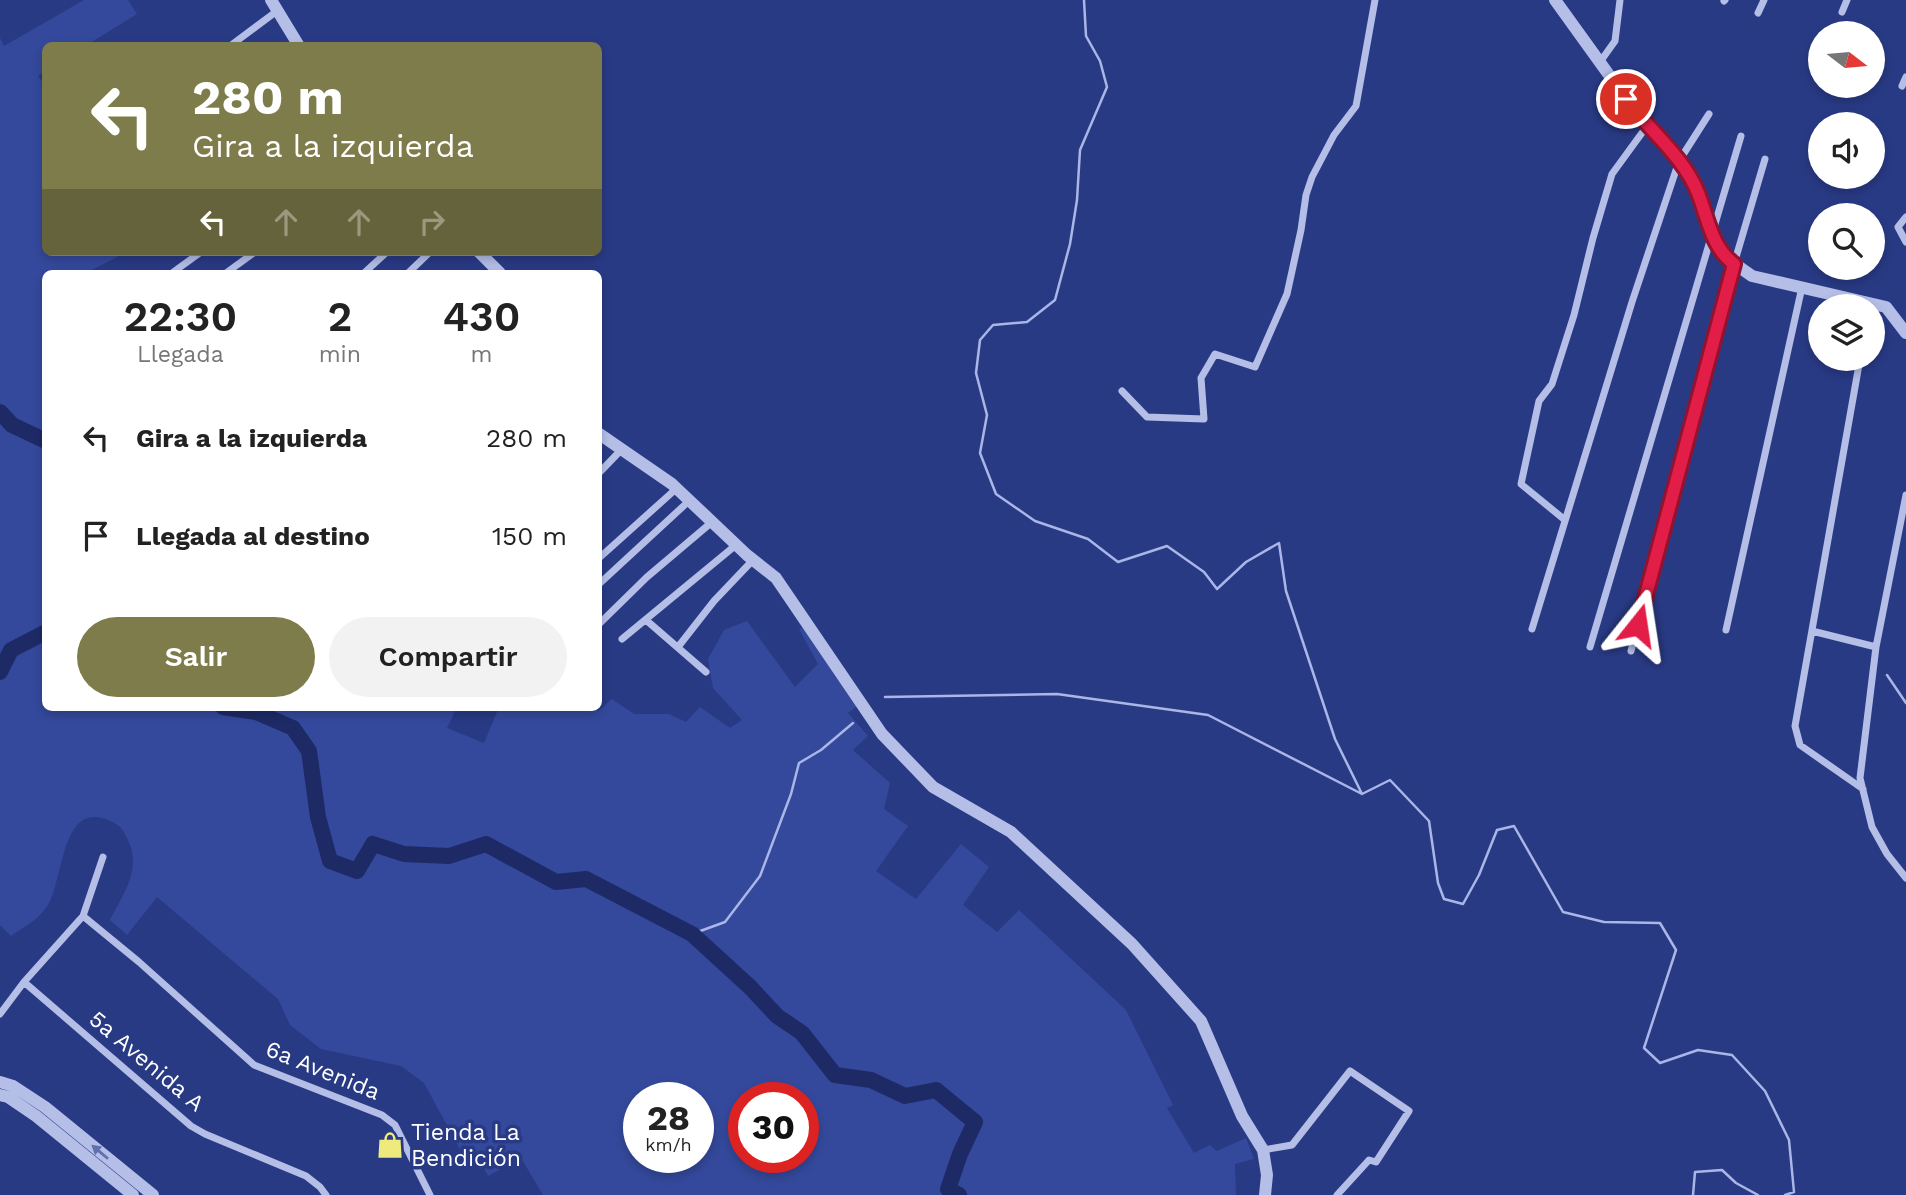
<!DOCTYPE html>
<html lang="es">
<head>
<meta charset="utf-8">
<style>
  :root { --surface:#fff; --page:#f2f2f2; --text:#222; --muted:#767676; --accent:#7e7c4a }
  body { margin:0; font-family:"Work Sans",sans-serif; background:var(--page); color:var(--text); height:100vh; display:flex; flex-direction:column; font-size:26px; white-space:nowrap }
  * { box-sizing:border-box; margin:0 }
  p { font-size:23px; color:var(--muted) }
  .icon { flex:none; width:38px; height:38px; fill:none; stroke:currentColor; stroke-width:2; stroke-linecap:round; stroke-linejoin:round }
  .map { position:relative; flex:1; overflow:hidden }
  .drawer { position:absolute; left:42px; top:270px; width:560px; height:441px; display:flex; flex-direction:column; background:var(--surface); border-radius:10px; box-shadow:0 4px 10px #0003 }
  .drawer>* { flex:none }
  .top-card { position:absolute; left:42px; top:42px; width:560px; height:214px; border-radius:10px; box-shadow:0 4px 10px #0003; background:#7e7c4a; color:#fff; overflow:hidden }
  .needle { width:46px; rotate:106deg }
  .tools { position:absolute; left:1808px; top:21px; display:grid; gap:14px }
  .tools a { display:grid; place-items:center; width:77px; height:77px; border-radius:50%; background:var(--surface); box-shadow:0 4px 10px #0003; font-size:35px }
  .speed { position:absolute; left:623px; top:1082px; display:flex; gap:14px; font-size:35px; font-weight:700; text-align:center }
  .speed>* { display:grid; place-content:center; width:91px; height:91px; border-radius:50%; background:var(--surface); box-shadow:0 4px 10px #0003; line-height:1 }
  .speed small { font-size:18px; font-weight:400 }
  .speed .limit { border:10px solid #d22; background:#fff; color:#111 }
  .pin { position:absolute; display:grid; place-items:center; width:60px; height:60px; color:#fff; margin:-30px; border:4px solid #fff; border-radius:50%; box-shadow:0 2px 7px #0007 }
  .me { position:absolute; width:77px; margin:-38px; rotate:15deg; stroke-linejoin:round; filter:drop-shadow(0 0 5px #0008) }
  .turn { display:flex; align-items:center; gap:24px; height:147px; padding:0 35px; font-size:32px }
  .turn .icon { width:91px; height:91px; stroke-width:2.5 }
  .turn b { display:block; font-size:49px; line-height:60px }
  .lanes { display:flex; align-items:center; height:66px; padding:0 35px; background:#0003; justify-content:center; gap:35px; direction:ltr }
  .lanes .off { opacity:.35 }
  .eta { display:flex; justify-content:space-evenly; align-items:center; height:119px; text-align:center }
  .eta b { font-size:42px; font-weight:600; line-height:49px }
  .button { display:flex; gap:14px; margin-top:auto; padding:14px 35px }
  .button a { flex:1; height:80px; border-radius:42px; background:var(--accent); color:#fff; font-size:28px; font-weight:600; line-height:80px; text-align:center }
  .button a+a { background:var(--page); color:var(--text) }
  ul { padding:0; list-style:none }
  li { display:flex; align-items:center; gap:21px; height:98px; padding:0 35px }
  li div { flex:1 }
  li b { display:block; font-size:26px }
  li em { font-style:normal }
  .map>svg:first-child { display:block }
  .green { fill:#34499c; fill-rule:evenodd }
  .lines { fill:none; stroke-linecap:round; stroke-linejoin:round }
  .stream { stroke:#a9b6e7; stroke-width:2.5 }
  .river { stroke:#1d2a66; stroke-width:16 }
  .minor { stroke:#b4bee7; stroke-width:7 }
  .tertiary { stroke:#b4bee7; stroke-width:12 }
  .oneway { fill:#616fac }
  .route-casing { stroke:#92132f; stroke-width:18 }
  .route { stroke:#e11d48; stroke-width:12 }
  .labels { text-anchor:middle; stroke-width:7; stroke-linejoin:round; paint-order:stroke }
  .street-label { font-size:23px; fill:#fff; stroke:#293a85 }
  .poi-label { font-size:23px; fill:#fff; stroke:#293a85; text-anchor:start }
</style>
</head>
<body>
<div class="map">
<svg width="1906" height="1195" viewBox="0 0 1906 1195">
  <rect width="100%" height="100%" fill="#293a85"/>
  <path class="green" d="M84,0H128L137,14L87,45L46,46L45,71L38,76L46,87V252H127L86,273H46V707H457L447,728L484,743L499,707H594L598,711L612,699L634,714H669L686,722L700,707L730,728L742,720L713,688L708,659L724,630L747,621L795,687L818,664L799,629L812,623L864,701L848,713L868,736L853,750L890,783L884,809L908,826L876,871L916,899L961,844L989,867L963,905L997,932L1019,910L1126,1010L1173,1105L1167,1108L1194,1153L1210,1145L1217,1151L1246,1138L1254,1159L1235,1164L1236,1195H543L521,1158L488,1176L475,1151L463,1155L424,1083L401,1066L321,1049L290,1025L278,999L157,897L127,935L110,920C123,894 142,870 128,840C124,833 123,828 116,824C63,793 64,872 50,901C42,918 25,926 11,936L0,925V38L4,46ZM639,1097H698V1157H639ZM744,1097H803V1157H744Z"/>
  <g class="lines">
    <path class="stream" d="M1084,0L1086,36L1100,61L1107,87L1080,150L1077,200L1070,244L1055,300L1027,322L993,325L980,340L976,373L987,415L980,453L996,494L1035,521L1088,539L1118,562L1167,546L1204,572L1217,589L1246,562L1279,543L1286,591L1335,739L1362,794L1390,780L1429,821L1438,883L1444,899L1463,904L1479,875L1497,830L1514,826L1563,912L1604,922L1660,923L1676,950L1644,1048L1660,1063L1698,1050L1732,1055L1765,1091L1789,1140L1794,1192L1785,1195
      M1887,675L1906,703
      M885,697L1057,694L1208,715L1362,794
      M692,934L725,922L760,876L791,794L799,763L821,750L853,723
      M1693,1195L1695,1172L1722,1170L1736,1183L1758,1195"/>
    <path class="river" d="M0,412L12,425L46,441
      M0,672L11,650L46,632
      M223,707L256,712L293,728L309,751L318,817L330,861L357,871L373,844L404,854L449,856L486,844L556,882L586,879L692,934L750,987L777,1016L802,1033L835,1075L871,1080L905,1096L936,1090L975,1122L960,1154L948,1189L959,1195"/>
    <path class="minor" d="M1724,1L1725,0
      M1842,12L1847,0
      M1758,13L1764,0
      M230,46L277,11
      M1600,62L1615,41L1620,0
      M1902,86L1906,77
      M1906,217L1898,227L1906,242
      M172,273L201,252
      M226,273L255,252
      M364,273L387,252
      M408,273L430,252
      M1860,359L1795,726L1800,745L1863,789
      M1122,391L1147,417L1204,419L1201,378L1215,354L1255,367L1287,294L1301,230L1306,195L1312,177L1334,135L1356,106L1375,0
      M598,474L622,449
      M1906,495L1876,647L1860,778L1872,827L1887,854L1906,878
      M1565,520L1521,484L1539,401L1552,384L1574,315L1593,238L1612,174L1647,126
      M598,559L677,488
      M598,585L690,500
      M646,620L706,672
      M598,625L647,577L712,522
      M1532,629L1632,302L1679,161L1709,114
      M1726,630L1802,287
      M1812,631L1876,647
      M622,639L736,545
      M678,647L714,601L753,560
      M1590,647L1741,136
      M1631,651L1734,264L1765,159
      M83,916L139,962L254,1065L382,1115L395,1125L430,1195
      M24,982L191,1126L205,1134L306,1176L320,1187L326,1195
      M0,1014L24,982L83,916L103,857
      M1263,1150L1292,1145L1350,1071L1409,1111L1376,1162L1369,1160L1337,1195"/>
    <path class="tertiary" d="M271,0L299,46
      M1555,0L1640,118L1679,161L1697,191L1711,234L1725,257L1752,276L1886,307L1906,333
      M479,252L500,273
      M598,433L672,484L747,555L776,578L882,734L933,787L1011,832L1132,944L1201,1021L1242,1116L1263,1150L1267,1175L1265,1195
      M0,1082L13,1086L45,1107L153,1195
      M0,1095L8,1097L36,1116L133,1195"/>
  </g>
  <defs><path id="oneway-solid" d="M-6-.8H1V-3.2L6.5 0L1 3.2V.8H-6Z" transform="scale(1.75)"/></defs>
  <use class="oneway" href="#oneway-solid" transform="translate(100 1152) rotate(-140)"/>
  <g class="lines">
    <defs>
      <path id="route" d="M1626,99C1649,130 1684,157 1698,193C1708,218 1711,247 1734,264L1638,625"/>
    </defs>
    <use href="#route" class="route-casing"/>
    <use href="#route" class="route"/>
  </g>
  <defs>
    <symbol id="shop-bare" viewBox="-9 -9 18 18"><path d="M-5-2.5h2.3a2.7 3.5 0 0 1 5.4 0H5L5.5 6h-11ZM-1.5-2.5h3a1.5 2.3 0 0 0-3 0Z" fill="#eeea7b" stroke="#293a85" stroke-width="2.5" paint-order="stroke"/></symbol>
  </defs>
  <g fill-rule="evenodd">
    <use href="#shop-bare" x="371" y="1126" width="38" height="38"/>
  </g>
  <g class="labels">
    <g class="street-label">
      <text transform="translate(147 1061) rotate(40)" y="8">5a Avenida A</text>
      <text transform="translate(323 1070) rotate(22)" y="8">6a Avenida</text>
    </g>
    <g class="poi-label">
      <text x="411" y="1140">Tienda La<tspan x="411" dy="26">Bendición</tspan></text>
    </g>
  </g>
</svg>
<div class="tools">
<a><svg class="needle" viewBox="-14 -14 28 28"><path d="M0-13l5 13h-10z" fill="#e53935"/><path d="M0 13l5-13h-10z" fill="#767676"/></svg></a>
<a><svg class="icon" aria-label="sound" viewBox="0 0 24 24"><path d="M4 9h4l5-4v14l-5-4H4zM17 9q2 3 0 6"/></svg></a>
<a><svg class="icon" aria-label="search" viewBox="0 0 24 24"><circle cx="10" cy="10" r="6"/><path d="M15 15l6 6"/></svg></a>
<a><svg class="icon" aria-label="layers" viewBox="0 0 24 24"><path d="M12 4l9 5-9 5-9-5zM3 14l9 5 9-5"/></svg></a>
</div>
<div class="speed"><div>28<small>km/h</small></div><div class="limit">30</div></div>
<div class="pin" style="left:1626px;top:99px;background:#d93025"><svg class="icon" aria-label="arrive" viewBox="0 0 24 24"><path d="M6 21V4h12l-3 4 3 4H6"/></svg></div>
<svg class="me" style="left:1638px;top:625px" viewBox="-20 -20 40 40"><path d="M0-17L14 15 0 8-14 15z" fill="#e11d48" stroke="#fff" stroke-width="4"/></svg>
<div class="top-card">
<div class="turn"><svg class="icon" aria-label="left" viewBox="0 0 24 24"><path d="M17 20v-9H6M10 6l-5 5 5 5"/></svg><div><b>280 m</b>Gira a la izquierda</div></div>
<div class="lanes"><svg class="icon" aria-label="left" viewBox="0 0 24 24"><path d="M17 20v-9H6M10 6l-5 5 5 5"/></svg><svg class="icon off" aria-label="ahead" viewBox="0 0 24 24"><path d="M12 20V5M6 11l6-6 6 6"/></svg><svg class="icon off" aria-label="ahead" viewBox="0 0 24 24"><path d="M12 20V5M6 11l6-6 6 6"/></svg><svg class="icon off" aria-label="right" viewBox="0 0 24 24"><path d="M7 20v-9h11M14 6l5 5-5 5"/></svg></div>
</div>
<section class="drawer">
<div class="eta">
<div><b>22:30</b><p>Llegada</p></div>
<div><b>2</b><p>min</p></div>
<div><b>430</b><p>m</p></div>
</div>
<ul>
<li><svg class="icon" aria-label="left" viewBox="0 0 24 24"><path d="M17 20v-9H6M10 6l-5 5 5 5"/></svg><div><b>Gira a la izquierda</b></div><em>280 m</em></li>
<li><svg class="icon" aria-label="arrive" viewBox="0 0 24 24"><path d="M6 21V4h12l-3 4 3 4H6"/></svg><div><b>Llegada al destino</b></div><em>150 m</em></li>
</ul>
<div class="button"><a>Salir</a><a>Compartir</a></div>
</section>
</div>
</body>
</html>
